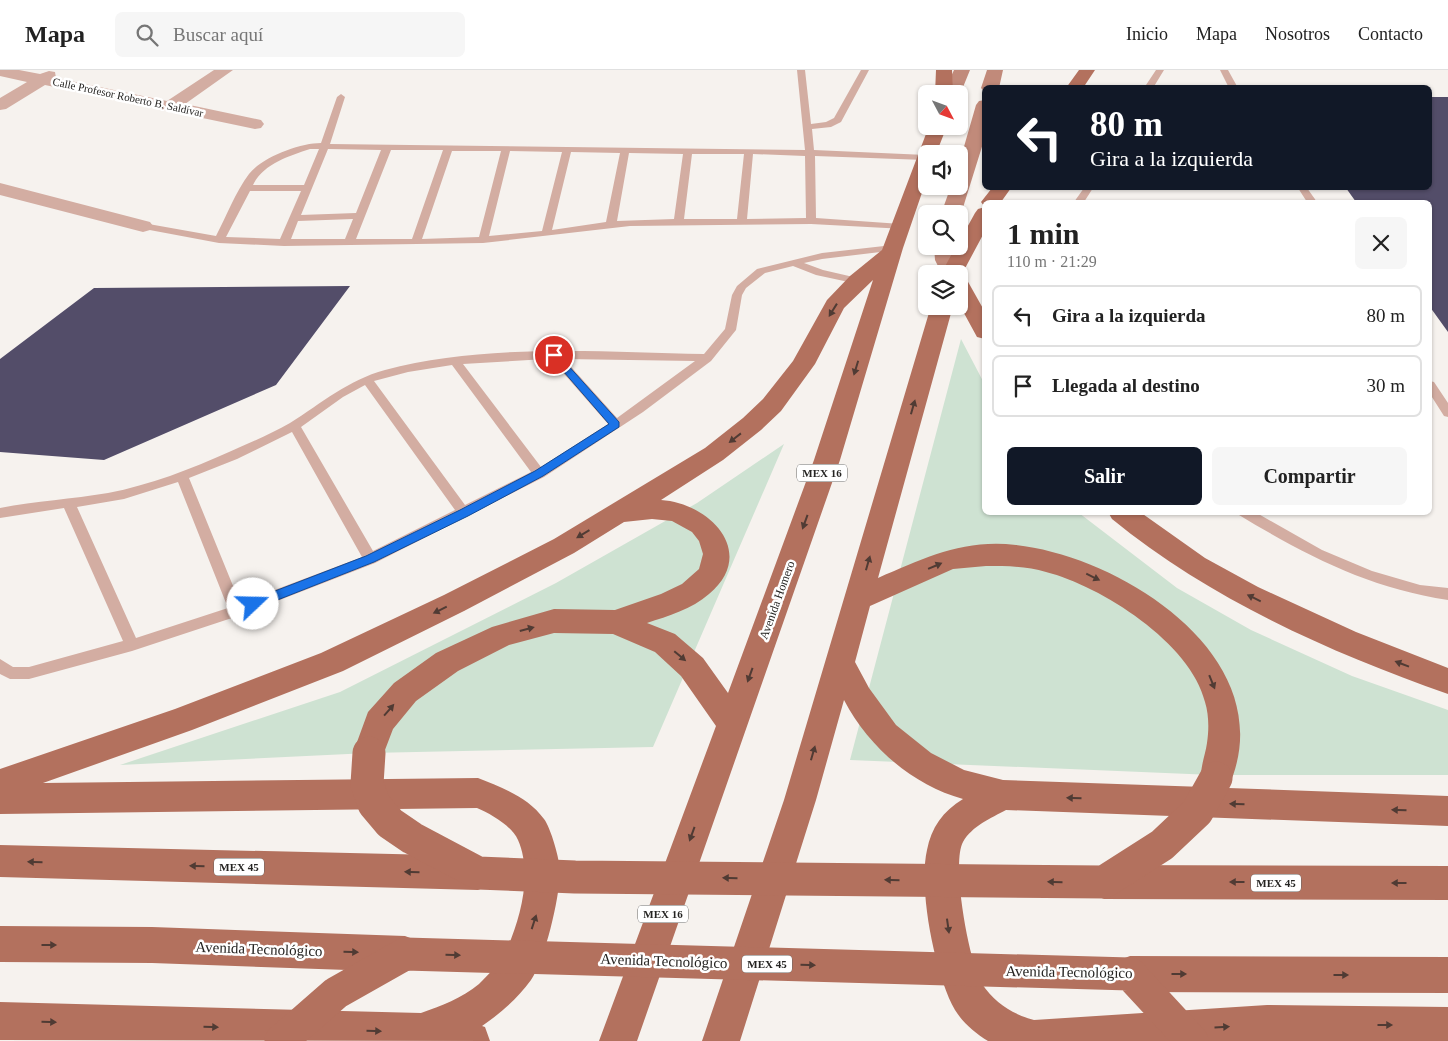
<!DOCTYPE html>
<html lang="es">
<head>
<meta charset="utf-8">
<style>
  :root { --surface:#fff; --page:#f6f6f6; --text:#222; --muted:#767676; --line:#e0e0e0; --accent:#111827 }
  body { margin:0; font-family:"Times New Roman",serif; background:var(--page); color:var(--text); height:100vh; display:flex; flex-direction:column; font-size:19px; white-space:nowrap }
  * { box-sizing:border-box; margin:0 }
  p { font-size:16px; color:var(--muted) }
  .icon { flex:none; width:28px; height:28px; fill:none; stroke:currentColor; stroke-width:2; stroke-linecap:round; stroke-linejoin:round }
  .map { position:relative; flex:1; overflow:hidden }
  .side { position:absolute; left:982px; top:130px; width:450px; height:315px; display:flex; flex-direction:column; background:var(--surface); border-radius:8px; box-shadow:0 1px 4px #0004 }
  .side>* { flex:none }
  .banner { position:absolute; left:982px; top:15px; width:450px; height:105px; border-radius:8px; box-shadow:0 1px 4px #0004; background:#111827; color:#fff; overflow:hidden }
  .needle { width:32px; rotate:131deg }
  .tools { position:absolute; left:918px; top:15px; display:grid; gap:10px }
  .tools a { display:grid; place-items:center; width:50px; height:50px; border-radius:8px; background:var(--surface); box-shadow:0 1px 4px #0004; font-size:25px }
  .pin { position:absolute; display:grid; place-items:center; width:42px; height:42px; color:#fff; margin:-21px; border:2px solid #fff; border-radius:50%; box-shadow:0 1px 5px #0007 }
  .me { position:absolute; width:55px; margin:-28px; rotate:69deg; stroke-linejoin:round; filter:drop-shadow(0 0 4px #0008) }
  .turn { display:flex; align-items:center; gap:18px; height:105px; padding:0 25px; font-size:22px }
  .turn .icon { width:65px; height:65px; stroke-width:2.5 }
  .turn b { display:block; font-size:35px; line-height:42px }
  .round { display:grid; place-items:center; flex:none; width:52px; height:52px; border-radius:8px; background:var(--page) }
  .summary { display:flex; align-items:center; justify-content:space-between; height:85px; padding:0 25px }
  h1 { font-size:30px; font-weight:800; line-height:38px }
  .button { display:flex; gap:10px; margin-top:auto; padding:10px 25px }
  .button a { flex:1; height:58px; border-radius:8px; background:var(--accent); color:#fff; font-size:20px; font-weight:800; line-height:58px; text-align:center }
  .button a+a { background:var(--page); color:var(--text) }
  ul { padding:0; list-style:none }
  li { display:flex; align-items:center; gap:15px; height:62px; margin:0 10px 8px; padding:0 15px; border:2px solid var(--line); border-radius:8px }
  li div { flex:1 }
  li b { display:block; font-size:19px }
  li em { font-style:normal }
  header { display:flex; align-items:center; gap:30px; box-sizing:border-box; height:70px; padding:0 25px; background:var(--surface); border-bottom:1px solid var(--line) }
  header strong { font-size:24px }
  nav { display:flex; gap:28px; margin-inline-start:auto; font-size:18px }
  .search { width:350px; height:45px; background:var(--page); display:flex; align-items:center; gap:12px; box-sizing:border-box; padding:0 18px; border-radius:8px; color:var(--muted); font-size:19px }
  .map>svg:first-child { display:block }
  .green { fill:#cee2d2 }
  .building { fill:#534d69 }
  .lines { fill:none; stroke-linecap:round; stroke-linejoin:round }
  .lane { fill:#d3ada2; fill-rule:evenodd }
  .street { fill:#d3ada2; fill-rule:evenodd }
  .secondary { fill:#c18a7a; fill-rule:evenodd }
  .primary { fill:#b3715e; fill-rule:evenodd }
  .primary-bridge { stroke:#b3715e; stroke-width:33 }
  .oneway { fill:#503b34 }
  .route { fill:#1a73e8; stroke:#114b97 }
  .labels { text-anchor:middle; stroke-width:5; stroke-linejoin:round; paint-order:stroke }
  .far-street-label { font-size:11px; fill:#252422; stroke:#fff }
  .shield { fill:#fff; stroke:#666664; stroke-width:1 }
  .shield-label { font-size:11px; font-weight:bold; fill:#252422 }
  .street-label { font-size:12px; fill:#252422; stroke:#fff }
  .near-street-label { font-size:15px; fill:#252422; stroke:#fff }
</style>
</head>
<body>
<header>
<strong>Mapa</strong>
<div class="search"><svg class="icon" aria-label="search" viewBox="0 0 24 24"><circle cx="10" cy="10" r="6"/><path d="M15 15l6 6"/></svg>Buscar aquí</div>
<nav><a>Inicio</a><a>Mapa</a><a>Nosotros</a><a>Contacto</a></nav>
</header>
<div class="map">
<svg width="1448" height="971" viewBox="0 0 1448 971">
  <rect width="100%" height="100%" fill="#f6f2ee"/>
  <path class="green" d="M961,269L985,315V442L1079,443L1177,518L1251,560L1352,606L1448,640V705H1213L850,690Z
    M784,374L653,677L369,683L120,695L340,622L556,513L697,433Z"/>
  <path class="building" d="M1430,27H1448V262L1430,237V132H1356L1346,118H1430Z
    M350,216L276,315L104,390L0,382V289L94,218Z"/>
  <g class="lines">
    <path class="lane" d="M797,0H805L811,54L826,52L834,48L861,0H869L841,52L831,57L812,59L814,80L926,85L925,90L815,86L816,148L901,154L905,155V159L811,154L630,156L483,173L284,176L219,173L139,158L138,156L143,153L216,166C226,147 236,121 249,104C262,87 300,73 321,73L337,27L341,24L345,27L330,74L805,80ZM310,79H319L304,115H253C263,94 289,86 310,79ZM328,79L381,80L356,143L301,145ZM391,80H443L412,169H356ZM452,81H501L479,167L422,169ZM510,81L562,82L542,161L489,166ZM571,82L620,83L606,152L552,160ZM629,83L683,84L674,149L617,151ZM692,84H744L737,149H684ZM753,84L805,86L806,148L747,149ZM250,121H301L280,169L226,167ZM353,149L345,169H291L298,151Z
      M1156,0H1164L1153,18H1144Z
      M1220,0H1228L1238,18H1229Z
      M1084,118H1093L1084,132H1074Z
      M1298,118H1307L1317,132H1307Z
      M893,175L897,176L898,178L897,180L822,189L804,193L823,200L862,209L863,211L862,213L858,214L816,205L793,196L765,203L746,218L742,225L736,260L711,291L643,342L544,407L375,493L241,545L132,581L29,609H10L0,604V589L13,597H29L123,571L64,438L0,448V438C36,431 72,429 108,423C150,415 191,399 229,382C249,373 271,364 290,353C322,333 348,310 385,300C484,273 602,282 704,284L725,259L732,225L737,216L757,199L822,183ZM546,289H551L608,354L541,397L463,294ZM564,289L695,291L617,348ZM452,295L531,402L465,435L374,311L408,302ZM365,315L455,440L373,481L301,357L343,327ZM292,362L362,487L240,533L189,408L237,389ZM178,412L228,538L136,568L77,437L124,429Z
      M1430,311L1434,312L1448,333V347L1444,346L1430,324Z
      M1238,442H1255L1322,480L1372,501L1420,515L1448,518V530C1369,518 1307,486 1239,445Z"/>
    <path class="street" d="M0,0H19L40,4L49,1L55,2L56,8L167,31L214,0H233L185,34L261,50L264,54L261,58L255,59L45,15L6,39L0,40V28L27,12L0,6Z
      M0,113L150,152L153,156L150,160L143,162L0,125Z"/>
    <path class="secondary" d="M954,0H970L959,27V24H943Z
      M987,0H1003L999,18H985V22L981,18Z
      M985,30V67L961,144L959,147V144H941L951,116H959V94L976,35L979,31Z
      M934,176H954L955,190L963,203L959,207V204H942L935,190Z"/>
    <path class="primary" d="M936,0H952L953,24H935Z
      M1079,0H1095L1083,18H1066Z
      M929,56H947L936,84H926V111L903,178L840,390L637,971H599L716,656L681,606L655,582L613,564L554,563L509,575L458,601L416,631L393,659L380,693L369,697L358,693L353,683L368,642L394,613L436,583L492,557L554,539L615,540L661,524L682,514L699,499L703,484L699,471L692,462L672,451L652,449L624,452L574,483L464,541L343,601L192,660L43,713L478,708C503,718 528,727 544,749C551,758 561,793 560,804C559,829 545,890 531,910C517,929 501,943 482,956L485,957L490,971L0,970V932L421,943C441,936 462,928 479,914C487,906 501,892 506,881C520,850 533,804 518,770C512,756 491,744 477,738L0,744V699L175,639L321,583L444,525L554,469L705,378L743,348L763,329L793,291L827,230L850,206L882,180ZM873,210L814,390L728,623L703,588L675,564L647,553C668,546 692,539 709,524C758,483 710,433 661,430L723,390L761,360L781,341L815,294L844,238Z
      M992,118H1011L1001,132H985L984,136L981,132Z
      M985,137V161L962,204L959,208V204H941L956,176H959V172L975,143L978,139Z
      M959,209L967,210L985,242V269L977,267L959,234Z
      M931,236H953L878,508C925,488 962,469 1016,475C1124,487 1286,590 1228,718L1448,726V756L1006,740C991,748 972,756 963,772C951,793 969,893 982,914C995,933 1012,944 1034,950L1267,935L1448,937V971H988C975,963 963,953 955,940C935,905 918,819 927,780C931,758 943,741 963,729C912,715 868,676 844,630L816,730L740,971H702L784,730ZM986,496C1006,496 1027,496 1046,502C1101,516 1191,573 1205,632C1209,645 1209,660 1207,673C1205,688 1197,703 1204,717L1003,710L964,700L931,683L896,655L869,618L855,592L870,536L953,499Z
      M1108,442H1140L1205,488L1258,517L1356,562L1448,598V624C1329,582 1210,529 1112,449Z
      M0,775L478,786L490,791L495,803L490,815L478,820L0,807Z
      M1104,795L1448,796V830L1104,829L1092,824L1087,812L1092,800Z
      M0,856L152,857L405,866L418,871L423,884L418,897L405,902L152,893L0,892Z
      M1130,886L1448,887V923L1130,922L1117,917L1112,904L1117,891Z"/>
    <path class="primary-bridge" d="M369,683L367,714L374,734L390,753L412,768L478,803L575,807L1104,812L1162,775L1197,742L1216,708
      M281,971L336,923L405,884L1130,904L1192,971"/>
  </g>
  <defs><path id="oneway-solid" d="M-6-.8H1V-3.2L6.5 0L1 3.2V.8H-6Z" transform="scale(1.25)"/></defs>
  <g class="oneway">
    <use href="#oneway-solid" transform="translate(833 240) rotate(122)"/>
    <use href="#oneway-solid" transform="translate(856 298) rotate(107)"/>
    <use href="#oneway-solid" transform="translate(913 337) rotate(-74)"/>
    <use href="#oneway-solid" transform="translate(735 368) rotate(142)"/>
    <use href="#oneway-solid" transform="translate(805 452) rotate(110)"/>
    <use href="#oneway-solid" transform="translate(583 464) rotate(149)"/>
    <use href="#oneway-solid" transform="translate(868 493) rotate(-74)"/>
    <use href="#oneway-solid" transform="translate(935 496) rotate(-23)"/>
    <use href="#oneway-solid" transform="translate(1093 507) rotate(26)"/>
    <use href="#oneway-solid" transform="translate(1254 528) rotate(-154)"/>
    <use href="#oneway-solid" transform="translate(440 540) rotate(154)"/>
    <use href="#oneway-solid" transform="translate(527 559) rotate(-15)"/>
    <use href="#oneway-solid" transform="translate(680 586) rotate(40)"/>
    <use href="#oneway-solid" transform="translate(1402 594) rotate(-159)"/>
    <use href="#oneway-solid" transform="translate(750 605) rotate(110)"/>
    <use href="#oneway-solid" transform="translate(1212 612) rotate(68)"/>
    <use href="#oneway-solid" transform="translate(389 640) rotate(-49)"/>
    <use href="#oneway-solid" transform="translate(813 683) rotate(-74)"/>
    <use href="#oneway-solid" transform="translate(1074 728) rotate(-178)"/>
    <use href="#oneway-solid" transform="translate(1237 734) rotate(-178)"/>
    <use href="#oneway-solid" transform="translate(1399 740) rotate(-178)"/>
    <use href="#oneway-solid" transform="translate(692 764) rotate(110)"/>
    <use href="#oneway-solid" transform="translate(35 792) rotate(-179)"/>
    <use href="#oneway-solid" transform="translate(197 796) rotate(-179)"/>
    <use href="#oneway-solid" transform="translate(412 802) rotate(-179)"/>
    <use href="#oneway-solid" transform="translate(730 808) rotate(-179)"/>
    <use href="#oneway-solid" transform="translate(892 810) rotate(-179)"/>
    <use href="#oneway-solid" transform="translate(1055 812) rotate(-179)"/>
    <use href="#oneway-solid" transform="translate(1237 812) rotate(-180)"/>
    <use href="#oneway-solid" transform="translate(1399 813) rotate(-180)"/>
    <use href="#oneway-solid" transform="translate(534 852) rotate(-72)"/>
    <use href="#oneway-solid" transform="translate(948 856) rotate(82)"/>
    <use href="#oneway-solid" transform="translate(49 875)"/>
    <use href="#oneway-solid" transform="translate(351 882) rotate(2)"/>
    <use href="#oneway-solid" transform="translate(453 885) rotate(2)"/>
    <use href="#oneway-solid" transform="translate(808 895) rotate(2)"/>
    <use href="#oneway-solid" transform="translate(1179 904)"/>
    <use href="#oneway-solid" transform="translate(1341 905)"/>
    <use href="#oneway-solid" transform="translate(49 952) rotate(2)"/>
    <use href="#oneway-solid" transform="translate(1385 955)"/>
    <use href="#oneway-solid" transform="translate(211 957) rotate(2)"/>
    <use href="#oneway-solid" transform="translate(1222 957) rotate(-4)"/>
    <use href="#oneway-solid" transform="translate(374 961) rotate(2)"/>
  </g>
  <path class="route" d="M554,282L557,283L619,352V357L543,406L468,446L374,492L257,538H249L247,534L249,531L366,486L460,440L535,401L609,354L551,287V283Z"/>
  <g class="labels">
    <g class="far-street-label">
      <text transform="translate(128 27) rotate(12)" y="4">Calle Profesor Roberto B. Saldívar</text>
    </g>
    <g class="shield">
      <rect x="797" y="394.5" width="50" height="17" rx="4"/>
      <rect x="214" y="788.5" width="50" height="17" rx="4"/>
      <rect x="1251" y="804.5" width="50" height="17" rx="4"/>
      <rect x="638" y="835.5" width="50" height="17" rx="4"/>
      <rect x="742" y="885.5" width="50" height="17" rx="4"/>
    </g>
    <g class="shield-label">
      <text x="822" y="407">MEX 16</text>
      <text x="239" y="801">MEX 45</text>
      <text x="1276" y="817">MEX 45</text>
      <text x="663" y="848">MEX 16</text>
      <text x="767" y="898">MEX 45</text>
    </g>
    <g class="street-label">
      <text transform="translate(777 530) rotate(-70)" y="4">Avenida Homero</text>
    </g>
    <g class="near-street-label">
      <text transform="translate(259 879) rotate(2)" y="5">Avenida Tecnológico</text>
      <text transform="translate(664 891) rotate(2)" y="5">Avenida Tecnológico</text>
      <text transform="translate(1069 902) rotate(1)" y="5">Avenida Tecnológico</text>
    </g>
  </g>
</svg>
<div class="tools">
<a><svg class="needle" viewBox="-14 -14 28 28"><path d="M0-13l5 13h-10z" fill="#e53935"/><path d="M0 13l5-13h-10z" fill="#767676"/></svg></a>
<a><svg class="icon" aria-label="sound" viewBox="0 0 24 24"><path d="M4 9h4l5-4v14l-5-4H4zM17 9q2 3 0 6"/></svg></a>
<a><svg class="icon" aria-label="search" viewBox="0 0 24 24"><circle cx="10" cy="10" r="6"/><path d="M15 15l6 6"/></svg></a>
<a><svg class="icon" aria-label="layers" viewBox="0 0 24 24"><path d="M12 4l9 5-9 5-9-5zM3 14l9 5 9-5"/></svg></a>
</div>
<div class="pin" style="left:554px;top:285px;background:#d93025"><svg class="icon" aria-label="arrive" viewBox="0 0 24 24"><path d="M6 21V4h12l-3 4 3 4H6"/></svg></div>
<svg class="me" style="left:253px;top:534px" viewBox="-20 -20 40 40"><circle r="19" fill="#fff"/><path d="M0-13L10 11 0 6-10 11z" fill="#1a73e8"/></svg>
<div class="banner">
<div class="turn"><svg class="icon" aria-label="left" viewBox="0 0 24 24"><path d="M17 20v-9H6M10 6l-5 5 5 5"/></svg><div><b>80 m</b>Gira a la izquierda</div></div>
</div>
<section class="side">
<div class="summary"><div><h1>1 min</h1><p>110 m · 21:29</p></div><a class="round"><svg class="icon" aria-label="close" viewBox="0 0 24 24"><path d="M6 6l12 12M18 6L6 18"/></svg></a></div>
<ul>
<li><svg class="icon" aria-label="left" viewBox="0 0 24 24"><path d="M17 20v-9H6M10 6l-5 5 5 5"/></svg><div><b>Gira a la izquierda</b></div><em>80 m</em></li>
<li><svg class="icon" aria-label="arrive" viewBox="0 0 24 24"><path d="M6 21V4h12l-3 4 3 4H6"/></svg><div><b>Llegada al destino</b></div><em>30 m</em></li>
</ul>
<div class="button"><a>Salir</a><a>Compartir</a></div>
</section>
</div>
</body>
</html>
